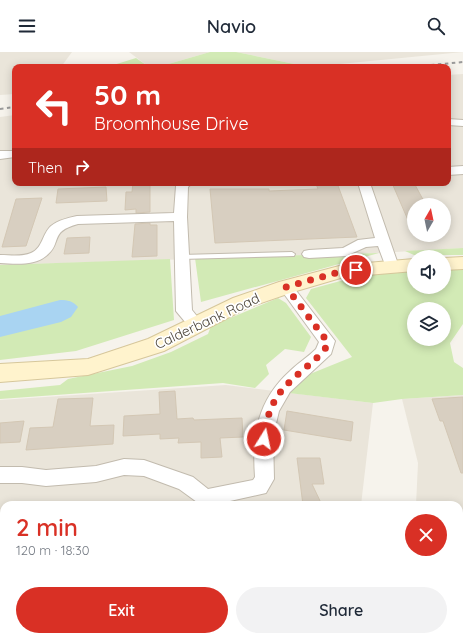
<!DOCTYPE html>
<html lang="en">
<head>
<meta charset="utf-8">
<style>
  :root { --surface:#fff; --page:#f2f2f3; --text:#1f2937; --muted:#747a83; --accent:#d93025 }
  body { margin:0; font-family:Quicksand,sans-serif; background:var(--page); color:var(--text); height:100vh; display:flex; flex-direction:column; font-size:15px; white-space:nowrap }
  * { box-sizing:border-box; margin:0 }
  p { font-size:13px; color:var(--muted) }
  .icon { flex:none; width:22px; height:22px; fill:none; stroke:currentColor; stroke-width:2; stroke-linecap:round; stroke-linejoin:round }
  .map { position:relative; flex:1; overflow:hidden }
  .panel { position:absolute; left:0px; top:449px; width:463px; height:140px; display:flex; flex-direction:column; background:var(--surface); border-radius:12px 12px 0 0; box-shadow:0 2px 10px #0003 }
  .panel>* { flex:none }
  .hud { position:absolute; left:12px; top:12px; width:439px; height:122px; border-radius:8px; box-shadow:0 2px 10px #0003; background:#d93025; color:#fff; overflow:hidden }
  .needle { width:26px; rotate:9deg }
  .controls { position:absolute; left:407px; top:146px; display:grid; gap:8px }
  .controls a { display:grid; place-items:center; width:44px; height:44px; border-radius:50%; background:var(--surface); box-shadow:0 2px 10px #0003; font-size:20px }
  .pin { position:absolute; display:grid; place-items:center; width:34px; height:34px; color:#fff; margin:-17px; border:2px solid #fff; border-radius:50%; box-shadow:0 1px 4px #0007 }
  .me { position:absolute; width:44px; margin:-22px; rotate:10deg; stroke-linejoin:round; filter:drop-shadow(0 0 3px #0008) }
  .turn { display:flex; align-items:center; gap:14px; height:84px; padding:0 16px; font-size:18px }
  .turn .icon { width:52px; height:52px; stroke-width:2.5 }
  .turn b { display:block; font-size:28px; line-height:34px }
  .then { display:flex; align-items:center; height:38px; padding:0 16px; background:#0003; gap:8px; font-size:15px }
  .round { display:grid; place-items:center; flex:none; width:42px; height:42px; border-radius:21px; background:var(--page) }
  .overview { display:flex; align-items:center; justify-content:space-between; height:68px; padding:0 16px }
  h1 { font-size:24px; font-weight:600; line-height:30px; color:var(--accent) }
  .button { display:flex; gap:8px; margin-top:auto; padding:8px 16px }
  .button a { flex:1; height:46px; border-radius:24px; background:var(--accent); color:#fff; font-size:16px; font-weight:600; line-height:46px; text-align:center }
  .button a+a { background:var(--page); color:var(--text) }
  header { display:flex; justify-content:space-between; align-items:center; height:52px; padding:0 16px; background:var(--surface); font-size:18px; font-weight:600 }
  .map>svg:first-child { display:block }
  .residential { fill:#eae5da; fill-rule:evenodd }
  .green { fill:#d2eab5; fill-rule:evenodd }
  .water { fill:#a9d4f2 }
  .building { fill:#d8cfc1; stroke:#d3c7b4 }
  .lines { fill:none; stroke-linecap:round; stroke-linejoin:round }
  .lane-casing { stroke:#c2bbae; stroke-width:2 }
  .street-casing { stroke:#c2bbae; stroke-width:2 }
  .secondary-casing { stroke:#d6c79b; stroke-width:2 }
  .lane { fill:#fff; fill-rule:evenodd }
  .street { fill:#fff; fill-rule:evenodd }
  .secondary { fill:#fff3cd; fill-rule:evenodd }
  .rail { stroke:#9a9a9a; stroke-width:2; stroke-dasharray:3.5 3.5; stroke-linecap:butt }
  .route { stroke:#d93025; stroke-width:7; stroke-dasharray:0 12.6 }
  .labels { text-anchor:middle; stroke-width:3.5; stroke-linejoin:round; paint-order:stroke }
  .street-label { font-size:14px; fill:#4b4439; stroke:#fff }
</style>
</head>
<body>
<header><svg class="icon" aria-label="menu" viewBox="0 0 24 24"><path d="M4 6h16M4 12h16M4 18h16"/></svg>Navio<svg class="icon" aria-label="search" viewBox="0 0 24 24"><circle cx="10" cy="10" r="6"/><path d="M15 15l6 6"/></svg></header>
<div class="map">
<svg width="463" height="589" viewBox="0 0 463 589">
  <rect width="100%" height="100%" fill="#f6f3ec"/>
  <path class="residential" d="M0,0H72L61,15H15V42L0,43Z
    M129,0H210L158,15H149Z
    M236,0H463L309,15Z
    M463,22V196L379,201L0,213V65L15,63V131H448V23ZM414,153H444V183H414Z
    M226,333L373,351L361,453H4V585H368L369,589H0V348Z
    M463,343V589H409L410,585H459V453H416L418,411L402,347Z"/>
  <path class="green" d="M210,0H236L309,15H158Z
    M136,6L149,15H107Z
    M463,196V203H414L405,199Z
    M379,201L201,250L195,206Z
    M170,207L174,268L76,299L0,308V213Z
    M444,218H463V272L450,291L454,310L463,316V343L402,347L373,351L289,341L310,322L352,305L306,246L311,237L355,225L410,219H414V235H444ZM414,257H444V287H414Z
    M278,246L286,251L311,285L304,300L285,297L266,313L269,322L255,336L223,331L0,347V339L60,333L68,327L132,314L171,300L208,282L211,274Z"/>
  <path class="water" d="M60,248C68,248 73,249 78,255L71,265L61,270L0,285V264Z"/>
  <path class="building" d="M133,131H150V160L136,161V157L125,158L126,140H132Z
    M337,131L357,185L215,191L210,137H269V139L318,137L316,132Z
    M392,131H414L426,153H414V182Z
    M106,135L107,149L56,151L58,137Z
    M42,146L26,194L2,195L16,147Z
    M150,171V173H157V204L132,205L135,172Z
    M90,185L89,201L64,202L67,186Z
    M175,339L177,367L193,366L194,368L242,366L243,385L220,386L222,405L201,406V390L178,391L179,386L160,387V382L123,384L124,364L160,362L159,340Z
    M463,345V421H461L443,369H440L432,347Z
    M93,346L90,374L114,373L113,392L26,398L30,376L53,375L58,347Z
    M287,359L353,370L351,389L284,378Z
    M24,369L20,390L0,391V371Z
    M297,406H320L324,432H312L322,453H303Z"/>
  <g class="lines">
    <defs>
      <path id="lane" d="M292,200L295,202L294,204L181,207L178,205L181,203Z"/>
      <path id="street" d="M448,67L463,68V74L448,73Z
        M0,99H15V105L0,107Z
        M463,114V122L448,123V115Z
        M178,131H192L188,135L187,165L192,258L204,273L201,277L196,278L191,277L176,259L174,169L78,172C48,180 63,191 46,204C34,214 15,212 0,211V203C10,203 22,205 31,201C43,196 42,182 51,174C58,168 68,166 77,164L174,161L176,134Z
        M358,131H370L399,215L397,218L392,220L387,218L378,194L366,195L346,204L309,206L304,205L302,202L304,199L309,198L343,196L358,188L375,186Z
        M286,230L291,232L335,289L331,302L290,340L279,359L273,384L274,427L266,441L212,453H201L179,437L144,424L124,423L96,430L46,434L22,431H0V415H22L46,418L96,414L124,407L144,408L193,425L208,437L253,428L255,425C252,383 257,349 290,319C298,311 308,305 316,297L319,290L279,235L281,232Z"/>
      <path id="secondary" d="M463,205V217L444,218V206Z
        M414,207V219L344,225L293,240L247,256L164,299L88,323L0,330V312L88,307L148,287L233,246L279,230L343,213Z"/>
    </defs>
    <use href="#lane" class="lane-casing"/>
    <use href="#street" class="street-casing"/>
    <use href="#secondary" class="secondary-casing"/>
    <use href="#lane" class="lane"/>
    <use href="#street" class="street"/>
    <use href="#secondary" class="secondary"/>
    <path class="rail" d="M410,15L463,10
      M0,57L15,55"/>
  </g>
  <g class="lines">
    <path class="route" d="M264,387C269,336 293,330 325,298L327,289L286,235L343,219L356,218"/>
  </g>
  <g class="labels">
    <g class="street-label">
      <text transform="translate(207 269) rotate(-25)" y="5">Calderbank Road</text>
    </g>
  </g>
</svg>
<div class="controls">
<a><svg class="needle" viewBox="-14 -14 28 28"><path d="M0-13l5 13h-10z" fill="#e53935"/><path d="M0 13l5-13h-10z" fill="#747a83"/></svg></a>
<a><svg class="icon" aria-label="sound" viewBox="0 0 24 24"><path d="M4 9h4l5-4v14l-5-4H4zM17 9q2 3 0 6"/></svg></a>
<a><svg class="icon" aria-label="layers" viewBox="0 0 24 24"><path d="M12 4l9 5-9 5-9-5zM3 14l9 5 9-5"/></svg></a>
</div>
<div class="pin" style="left:356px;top:218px;background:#d93025"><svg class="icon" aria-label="arrive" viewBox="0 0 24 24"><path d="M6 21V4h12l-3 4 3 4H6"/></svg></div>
<svg class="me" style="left:264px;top:387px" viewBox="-20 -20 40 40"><circle r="17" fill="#d93025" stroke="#fff" stroke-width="3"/><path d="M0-11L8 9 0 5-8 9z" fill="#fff"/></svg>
<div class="hud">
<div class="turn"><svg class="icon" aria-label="left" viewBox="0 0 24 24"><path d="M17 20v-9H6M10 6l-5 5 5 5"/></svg><div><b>50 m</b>Broomhouse Drive</div></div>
<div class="then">Then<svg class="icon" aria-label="right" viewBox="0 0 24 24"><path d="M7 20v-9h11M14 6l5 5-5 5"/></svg></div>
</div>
<section class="panel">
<div class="overview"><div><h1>2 min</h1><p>120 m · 18:30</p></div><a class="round" style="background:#d93025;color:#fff"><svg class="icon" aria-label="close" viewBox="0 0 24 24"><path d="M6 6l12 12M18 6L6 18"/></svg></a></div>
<div class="button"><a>Exit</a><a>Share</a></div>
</section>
</div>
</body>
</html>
